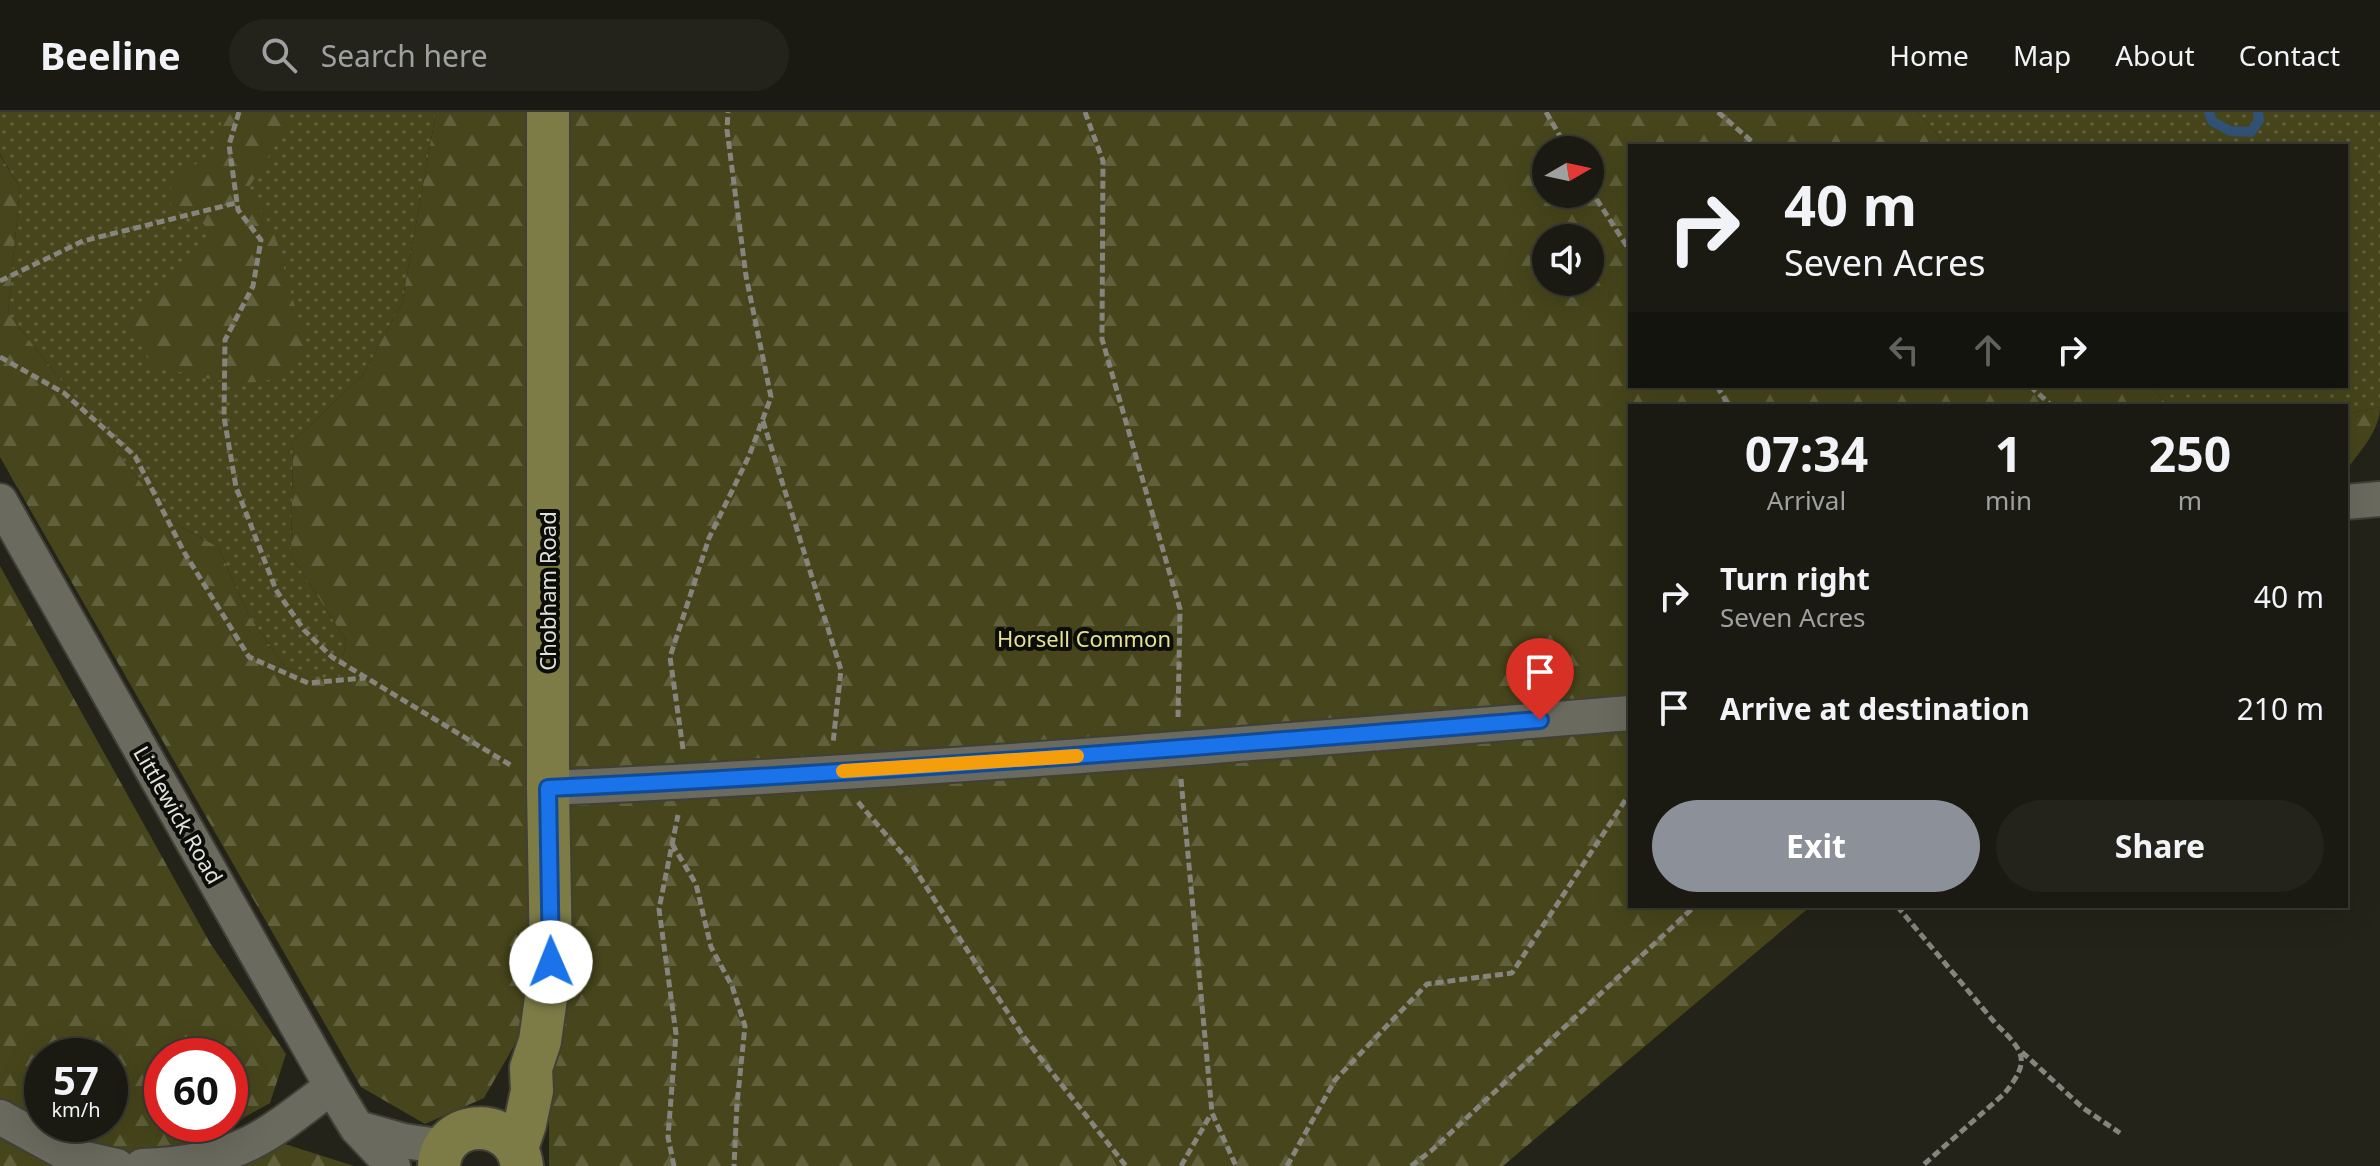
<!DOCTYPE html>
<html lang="en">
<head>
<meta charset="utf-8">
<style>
  :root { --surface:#1a1a13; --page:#23231c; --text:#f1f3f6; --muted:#9fa1a0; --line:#383833; --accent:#8c9099 }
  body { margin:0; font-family:"Noto Sans",sans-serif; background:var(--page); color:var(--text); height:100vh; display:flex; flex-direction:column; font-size:30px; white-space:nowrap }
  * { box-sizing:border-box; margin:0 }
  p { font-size:26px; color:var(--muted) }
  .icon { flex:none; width:44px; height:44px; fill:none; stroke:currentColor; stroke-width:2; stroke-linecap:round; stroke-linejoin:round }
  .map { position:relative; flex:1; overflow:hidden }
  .side { position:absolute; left:1628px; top:292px; width:720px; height:504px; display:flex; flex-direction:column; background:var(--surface); border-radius:0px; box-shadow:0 8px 32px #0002,0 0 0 2px var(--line) }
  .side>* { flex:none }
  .hud { position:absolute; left:1628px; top:32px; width:720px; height:244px; border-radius:0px; box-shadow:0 8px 32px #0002,0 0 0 2px var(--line); background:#1a1a13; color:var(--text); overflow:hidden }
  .needle { width:52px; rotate:81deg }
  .controls { position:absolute; left:1532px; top:24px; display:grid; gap:16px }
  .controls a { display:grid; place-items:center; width:72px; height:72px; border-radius:50%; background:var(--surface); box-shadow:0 8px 32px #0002,0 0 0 2px var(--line); font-size:40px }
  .speed { position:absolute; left:24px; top:926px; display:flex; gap:16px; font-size:40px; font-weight:700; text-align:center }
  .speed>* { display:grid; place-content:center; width:104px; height:104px; border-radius:50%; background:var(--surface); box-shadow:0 8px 32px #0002,0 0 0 2px var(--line); line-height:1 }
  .speed small { font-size:20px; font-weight:400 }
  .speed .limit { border:12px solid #d22; background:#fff; color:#111 }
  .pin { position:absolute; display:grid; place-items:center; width:68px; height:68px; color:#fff; margin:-82px -34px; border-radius:50% 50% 50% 0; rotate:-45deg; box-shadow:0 0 8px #0007 }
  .pin .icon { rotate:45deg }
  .me { position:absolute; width:88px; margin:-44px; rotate:359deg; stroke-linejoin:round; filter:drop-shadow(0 0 6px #0008) }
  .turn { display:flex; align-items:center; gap:28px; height:168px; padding:0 24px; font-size:36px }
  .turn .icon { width:104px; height:104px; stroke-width:2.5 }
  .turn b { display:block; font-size:56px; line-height:68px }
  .lanes { display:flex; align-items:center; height:76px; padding:0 24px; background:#0003; justify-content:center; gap:40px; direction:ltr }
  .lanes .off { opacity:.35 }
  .eta { display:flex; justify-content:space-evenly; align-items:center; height:136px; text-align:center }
  .eta b { font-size:48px; font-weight:700; line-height:56px }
  .cta { display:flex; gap:16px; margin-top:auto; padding:16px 24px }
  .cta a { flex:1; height:92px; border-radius:48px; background:var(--accent); color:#fff; font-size:32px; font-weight:700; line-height:92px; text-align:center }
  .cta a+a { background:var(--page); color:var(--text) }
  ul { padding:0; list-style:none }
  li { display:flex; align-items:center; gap:24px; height:112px; padding:0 24px }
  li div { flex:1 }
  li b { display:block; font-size:30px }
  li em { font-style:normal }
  header { display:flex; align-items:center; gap:48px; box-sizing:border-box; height:112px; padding:0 40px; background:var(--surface); border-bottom:2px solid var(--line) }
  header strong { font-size:38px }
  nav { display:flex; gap:44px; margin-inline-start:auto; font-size:28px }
  .search { width:560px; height:72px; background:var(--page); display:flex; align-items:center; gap:20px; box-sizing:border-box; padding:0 28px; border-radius:44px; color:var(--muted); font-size:30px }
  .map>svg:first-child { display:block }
  .grass { fill:url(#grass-dots) }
  .forest { fill:url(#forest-firs); fill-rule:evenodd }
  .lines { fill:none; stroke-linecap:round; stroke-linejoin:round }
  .stream { stroke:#315275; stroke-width:10 }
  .minor-casing { stroke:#404038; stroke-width:38 }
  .major-casing { stroke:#404038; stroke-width:46 }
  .path { stroke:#85857d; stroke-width:5; stroke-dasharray:8 4; stroke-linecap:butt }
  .minor { stroke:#6a6a5e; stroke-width:34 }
  .major { stroke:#7d7c47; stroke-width:42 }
  .route-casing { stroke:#114b97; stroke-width:20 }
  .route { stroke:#1a73e8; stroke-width:14 }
  .slow { stroke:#f59e0b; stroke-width:14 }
  .labels { text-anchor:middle; stroke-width:8; stroke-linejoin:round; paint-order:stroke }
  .street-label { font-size:22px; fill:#e2e2db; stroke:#0c0c08 }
  .park-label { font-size:22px; fill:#e4e393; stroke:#0c0c08 }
</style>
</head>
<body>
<header>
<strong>Beeline</strong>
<div class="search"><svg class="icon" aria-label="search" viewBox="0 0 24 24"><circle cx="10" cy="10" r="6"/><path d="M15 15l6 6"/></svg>Search here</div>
<nav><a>Home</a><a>Map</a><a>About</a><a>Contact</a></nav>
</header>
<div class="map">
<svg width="2380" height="1054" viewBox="0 0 2380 1054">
  <defs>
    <pattern id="grass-dots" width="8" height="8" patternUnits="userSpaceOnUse" patternTransform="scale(2)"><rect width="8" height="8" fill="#46451b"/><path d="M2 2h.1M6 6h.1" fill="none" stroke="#60603c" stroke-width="1.8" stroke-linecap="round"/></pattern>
    <pattern id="forest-firs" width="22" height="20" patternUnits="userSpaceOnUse" patternTransform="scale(2)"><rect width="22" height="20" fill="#46451b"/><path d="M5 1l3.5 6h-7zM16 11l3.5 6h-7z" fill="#60603c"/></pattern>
  </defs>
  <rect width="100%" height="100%" fill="#232319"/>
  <path class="grass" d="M0,0H436L402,191L363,263L293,329L291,443L346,528L339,571L286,556L249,504L218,435L172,410L8,201L20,76L0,42Z
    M1918,0H2380V295L2346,302V294H2168L2151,274H2346V34H1947Z"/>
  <path class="forest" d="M224,0H287L290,11L247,78L273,117L307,237C298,245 287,262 276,266C240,278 187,262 153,253L128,210L189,145L215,125L199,107L171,97V66L214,42Z
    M436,0H1918L1947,34H1630V274H2151L2168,294H1630V794H1811L1503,1054H549V948L518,927L484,986L425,1012L361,975L0,345V43L20,76L8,201L172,410L218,435L249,504L286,556L339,570L346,528L291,443L293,329L363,263L402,191ZM1546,38H1590V82H1546ZM1546,126H1590V170H1546Z
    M2380,295C2380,319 2359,340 2346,359V302Z
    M0,454L210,831L286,942L270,991L188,1037L190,1054H0ZM42,944H110V1012H42ZM162,944H230V1012H162Z
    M285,1032L354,1054H229Z"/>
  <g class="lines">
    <path class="stream" d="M2209,0L2212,9L2230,19L2251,20L2259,8L2258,0"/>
    <defs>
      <path id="minor" d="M0,389L332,975L357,1016L393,1054
        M2346,390L2380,387
        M548,676C909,660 1270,630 1630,601
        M0,1005L69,1043L117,1054
        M358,1016L404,1029L445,1035
        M142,1054C177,1053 218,1047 250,1031C278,1018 307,992 332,975"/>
      <path id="major" d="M517,1036L525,1012L532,979L531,956L540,929L551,850L548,676V0
        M439,1054C442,1004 515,1003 522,1054"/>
    </defs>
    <use href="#minor" class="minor-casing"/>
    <use href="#major" class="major-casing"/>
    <path class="path" d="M239,0L229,33L238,98L261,128L253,174L225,228L224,305L236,375L276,478L304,518L332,545L512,654
      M1085,0L1103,49L1102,227L1180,497L1178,605
      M1546,0L1568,38
      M1718,0L1757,34
      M1590,77L1630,139
      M0,169L83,129L236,91
      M0,245L64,281L135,344L184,440L249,545L308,571L365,566
      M1717,274L1729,294
      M2030,274L2052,294
      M763,309L841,558L833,631
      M683,637L670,545L709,426L749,344L771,285L746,164L727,18L728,0
      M1181,667L1212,1001L1236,1054
      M858,690L912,753L1023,924L1126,1054
      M672,732L696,772L711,835L732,874L745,914L737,992L734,1054
      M1897,794L1996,912C2025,940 2031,949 2004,982L1922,1054
      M2022,940L2083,996L2120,1021
      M674,1054L668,1025L676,922L659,797L678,703
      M1181,1054L1211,1002
      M1287,1054L1335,968L1427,872L1512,861L1630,681
      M1411,1054L1431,1039L1695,794"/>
    <use href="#minor" class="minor"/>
    <use href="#major" class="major"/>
  </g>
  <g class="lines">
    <defs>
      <path id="route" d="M551,850L548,676C879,661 1209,634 1540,608"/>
    </defs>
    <use href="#route" class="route-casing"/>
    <use href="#route" class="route"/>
    <path class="slow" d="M843,659L1077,644"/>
  </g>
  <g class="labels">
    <g class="street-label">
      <text transform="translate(548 479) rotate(-90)" y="8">Chobham Road</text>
      <text transform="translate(178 703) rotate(60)" y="8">Littlewick Road</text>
    </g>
    <g class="park-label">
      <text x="1084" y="535">Horsell Common</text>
    </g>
  </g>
</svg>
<div class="controls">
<a><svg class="needle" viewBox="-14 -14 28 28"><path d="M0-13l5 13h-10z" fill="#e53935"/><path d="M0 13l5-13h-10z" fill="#9fa1a0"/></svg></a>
<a><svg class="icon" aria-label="sound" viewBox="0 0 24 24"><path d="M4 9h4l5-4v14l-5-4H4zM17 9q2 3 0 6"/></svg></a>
</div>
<div class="speed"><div>57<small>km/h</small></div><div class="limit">60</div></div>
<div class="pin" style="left:1540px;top:608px;background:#d93025"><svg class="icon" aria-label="arrive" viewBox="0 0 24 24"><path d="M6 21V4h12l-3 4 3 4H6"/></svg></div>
<svg class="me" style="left:551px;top:850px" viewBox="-20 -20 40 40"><circle r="19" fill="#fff"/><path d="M0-13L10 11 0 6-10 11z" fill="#1a73e8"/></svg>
<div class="hud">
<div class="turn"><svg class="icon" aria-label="right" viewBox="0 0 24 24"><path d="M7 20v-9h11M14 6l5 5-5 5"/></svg><div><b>40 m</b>Seven Acres</div></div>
<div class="lanes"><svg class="icon off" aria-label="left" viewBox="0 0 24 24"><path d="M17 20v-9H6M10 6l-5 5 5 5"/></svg><svg class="icon off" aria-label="ahead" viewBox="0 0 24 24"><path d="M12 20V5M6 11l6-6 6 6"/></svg><svg class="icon" aria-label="right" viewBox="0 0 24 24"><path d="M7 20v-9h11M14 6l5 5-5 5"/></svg></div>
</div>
<section class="side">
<div class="eta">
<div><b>07:34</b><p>Arrival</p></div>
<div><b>1</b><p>min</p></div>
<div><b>250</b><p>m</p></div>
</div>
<ul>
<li><svg class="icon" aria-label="right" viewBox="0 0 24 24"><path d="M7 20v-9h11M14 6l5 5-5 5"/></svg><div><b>Turn right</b><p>Seven Acres</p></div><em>40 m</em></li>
<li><svg class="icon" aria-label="arrive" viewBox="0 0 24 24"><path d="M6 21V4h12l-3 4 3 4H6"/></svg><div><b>Arrive at destination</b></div><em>210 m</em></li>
</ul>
<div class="cta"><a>Exit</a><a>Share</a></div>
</section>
</div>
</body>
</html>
